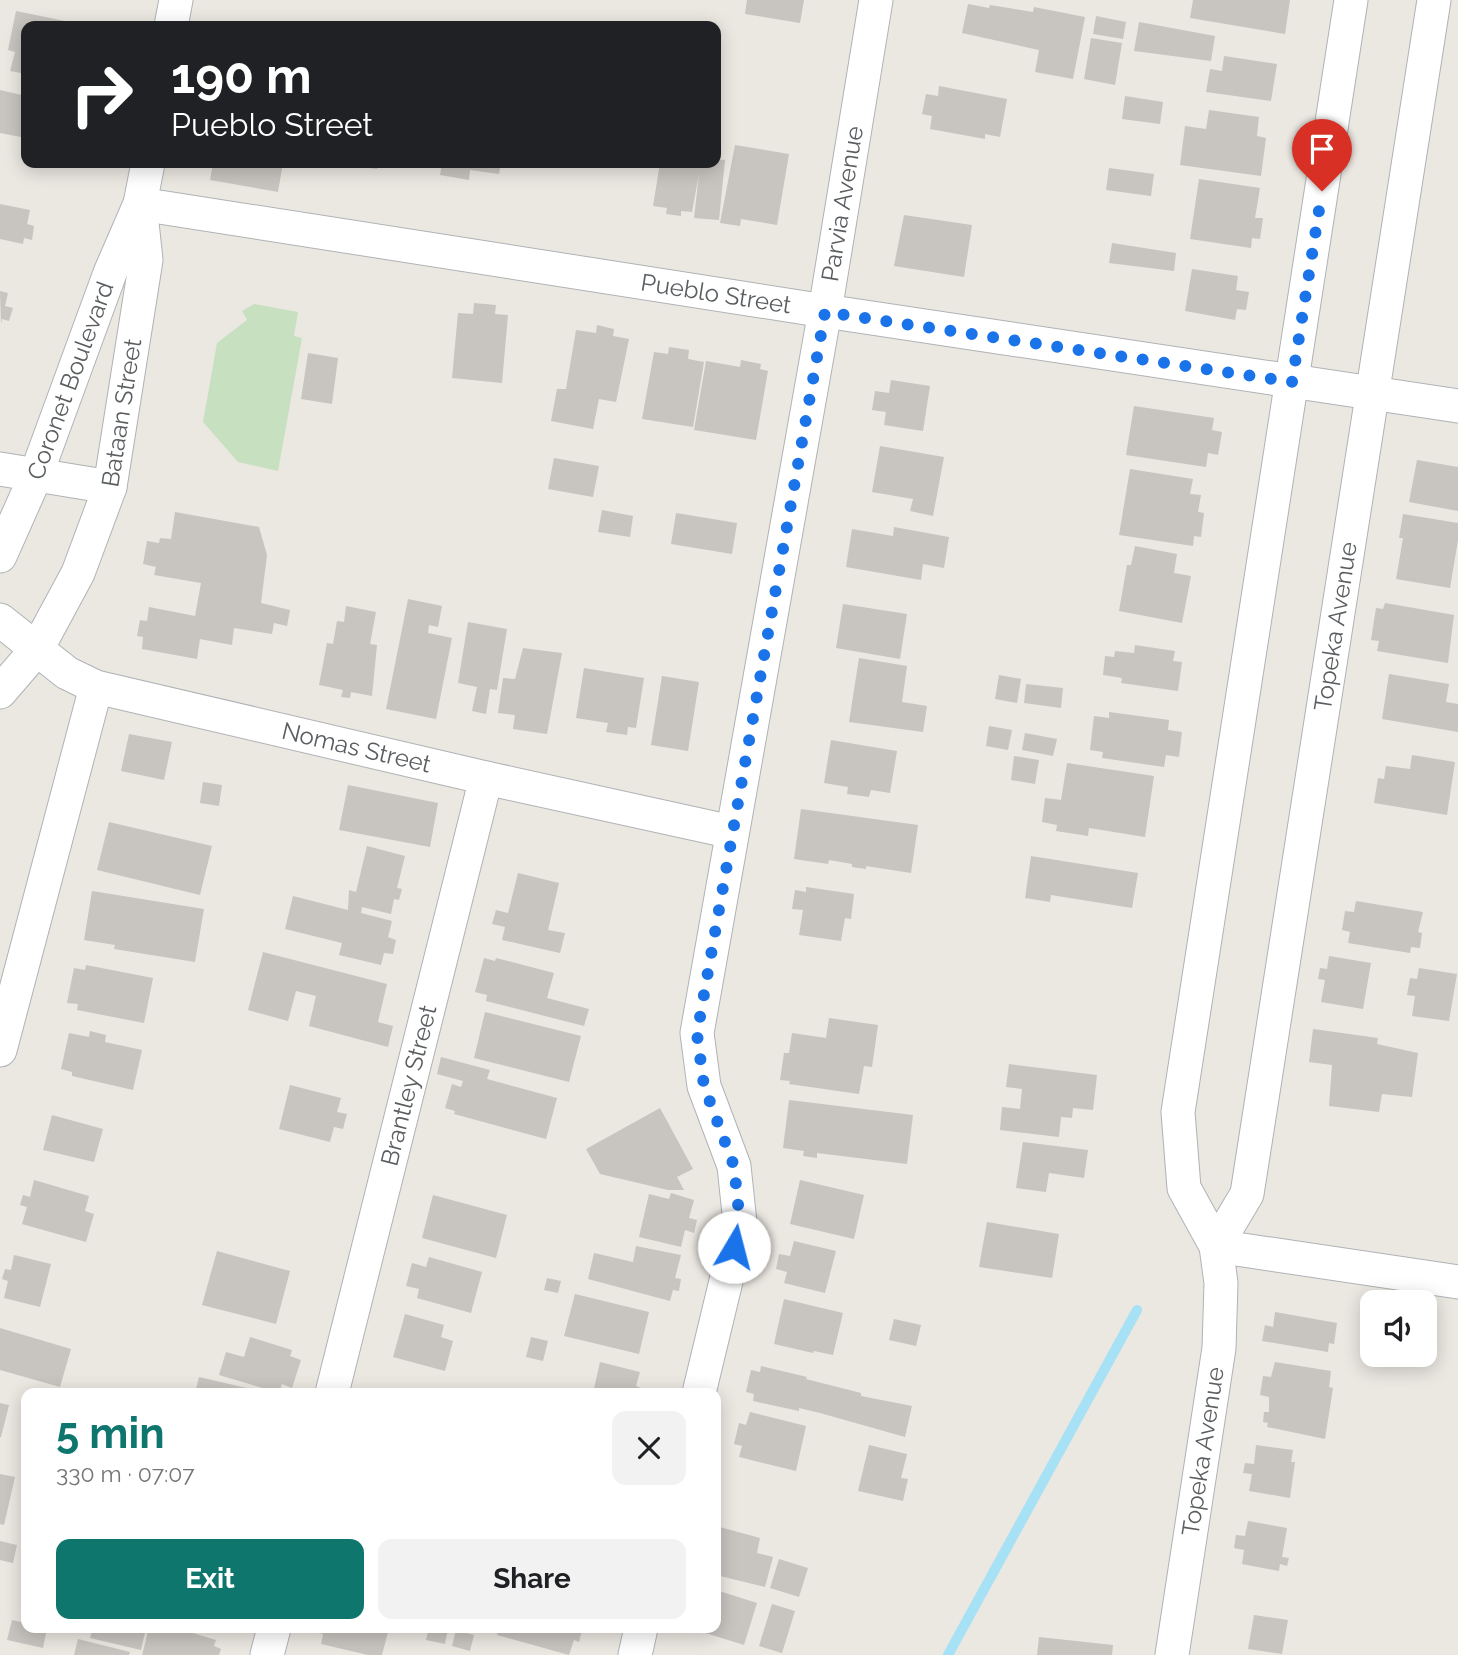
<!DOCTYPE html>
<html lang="en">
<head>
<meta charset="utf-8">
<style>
  :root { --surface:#fff; --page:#f2f2f2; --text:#202124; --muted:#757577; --accent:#0f766e }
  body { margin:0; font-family:Raleway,sans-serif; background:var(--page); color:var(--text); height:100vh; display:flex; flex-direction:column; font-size:26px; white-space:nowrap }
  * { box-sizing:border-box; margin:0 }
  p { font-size:23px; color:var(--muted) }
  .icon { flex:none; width:38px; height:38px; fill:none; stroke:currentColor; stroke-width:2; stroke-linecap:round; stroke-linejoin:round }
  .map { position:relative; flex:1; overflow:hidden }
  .drawer { position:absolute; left:21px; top:1388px; width:700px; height:245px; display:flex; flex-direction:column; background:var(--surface); border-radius:14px; box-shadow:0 4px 18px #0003 }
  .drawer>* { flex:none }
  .top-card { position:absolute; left:21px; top:21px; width:700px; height:147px; border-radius:14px; box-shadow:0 4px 18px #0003; background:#202124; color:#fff; overflow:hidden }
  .fabs { position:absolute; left:1360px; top:1290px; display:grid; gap:14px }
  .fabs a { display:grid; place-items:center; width:77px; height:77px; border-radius:14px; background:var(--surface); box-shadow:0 4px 18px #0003; font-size:35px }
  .pin { position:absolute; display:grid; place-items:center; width:60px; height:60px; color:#fff; margin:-72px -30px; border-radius:50% 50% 50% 0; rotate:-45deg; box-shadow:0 0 7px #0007 }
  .pin .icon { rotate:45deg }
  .me { position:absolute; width:77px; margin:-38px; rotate:8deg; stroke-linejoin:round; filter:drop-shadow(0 0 5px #0008) }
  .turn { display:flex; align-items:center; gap:24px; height:147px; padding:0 35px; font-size:32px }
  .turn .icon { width:91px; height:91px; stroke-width:2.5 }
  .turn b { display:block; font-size:49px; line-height:60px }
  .round { display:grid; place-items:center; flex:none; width:74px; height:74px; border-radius:14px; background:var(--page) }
  .summary { display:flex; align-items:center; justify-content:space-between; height:119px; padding:0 35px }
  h1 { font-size:42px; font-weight:700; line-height:52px; color:var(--accent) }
  .action { display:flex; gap:14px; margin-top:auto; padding:14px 35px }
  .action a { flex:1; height:80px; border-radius:14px; background:var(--accent); color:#fff; font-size:28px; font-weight:700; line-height:80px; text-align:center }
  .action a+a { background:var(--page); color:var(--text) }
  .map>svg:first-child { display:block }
  .green { fill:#c6e0c0 }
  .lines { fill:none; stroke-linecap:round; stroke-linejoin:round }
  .stream { stroke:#a7e1f5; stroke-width:10 }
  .building { fill:#c8c4c0 }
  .minor-casing { stroke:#afb3b5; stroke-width:35 }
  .minor { stroke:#fff; stroke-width:33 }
  .route { stroke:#1a73e8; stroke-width:12; stroke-dasharray:0 21.6 }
  .labels { text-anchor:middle; stroke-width:6; stroke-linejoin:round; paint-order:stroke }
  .street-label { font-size:24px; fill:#5a5e60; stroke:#fff }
</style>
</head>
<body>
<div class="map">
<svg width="1458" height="1655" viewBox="0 0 1458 1655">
  <rect width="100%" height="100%" fill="#ebe7e1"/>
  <path class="green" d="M254,304L298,312L294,336L302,338L278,471L238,462L203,422L217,343L247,320L242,311Z"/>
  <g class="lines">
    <path class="stream" d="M948,1655L1137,1310"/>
  </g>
  <path class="building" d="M747,0H804L800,23L745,14Z
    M1193,0H1290L1285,34L1190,18Z
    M968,4L989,8L990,5L1033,12L1034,7L1085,17L1073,79L1035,72L1039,50L962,33Z
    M16,11L70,22L69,26H26V74L10,71L15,52L8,50Z
    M1096,16L1126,22L1123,39L1093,34Z
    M1139,22L1215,36L1211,61L1134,51Z
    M1091,38L1122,43L1115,85L1084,79Z
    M1224,56L1277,64L1271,101L1206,92L1210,69L1222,71Z
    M939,86L1007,99L1000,137L985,134V139L930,129L932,116L922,114L926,94L938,96Z
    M0,90L26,96V138L0,133Z
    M1125,96L1163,102L1160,124L1122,119Z
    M1209,110L1259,117L1257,136L1266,138L1261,176L1180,165L1185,126L1206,129Z
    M735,145L789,154L777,225L741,219L740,226L720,223Z
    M716,159L725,160L719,220L694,218L699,174L692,212L681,211V216L666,214L667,208L653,206L660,163H716Z
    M213,163H283L278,192L210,180Z
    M363,163H395V167L377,165V169L362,167Z
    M442,163H501L499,174L470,170L469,180L440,175Z
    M1109,168L1154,174L1151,196L1106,190Z
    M1199,179L1260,188L1255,218H1263L1260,239L1252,238L1251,248L1190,239Z
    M0,204L30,210L27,224L34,226L32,240L24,238L23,244L0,239Z
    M904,215L972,225L964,277L894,266Z
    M1112,243L1176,253L1174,271L1109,263Z
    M1192,269L1238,276L1236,290L1249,292L1246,310L1237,309L1235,320L1185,311Z
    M0,291L8,293L5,306L13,308L9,321L2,319L1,324Z
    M474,303L496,305L495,314L508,315L502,383L452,378L458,313L473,314Z
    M597,325L614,329L613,336L629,339L616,402L599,399L593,429L551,421L557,389H566L576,330L596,333Z
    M669,347L689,350L688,359L704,362L693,427L642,419L654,352L668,354Z
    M308,353L338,358L332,404L301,399Z
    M741,360L761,364L760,369L768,371L756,440L694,430L706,361L740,367Z
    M891,380L930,386L923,431L884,425L886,412L872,410L875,391L889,393Z
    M1134,406L1214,418L1212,430L1222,432L1218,455L1208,453L1206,467L1126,455Z
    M880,446L944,457L933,516L910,511L913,499L872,492Z
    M554,458L599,466L593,497L548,489Z
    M1417,460L1458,467V511L1409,502Z
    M1130,469L1193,479L1190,494L1201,495L1198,512L1204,513L1201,537L1194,536L1193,546L1119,535Z
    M602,510L633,516L630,537L598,532Z
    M175,512L259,527L267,555L261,603L290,610L287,626L274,623L272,634L234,628L232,645L200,639L197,659L142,649L143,637L137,636L140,620L147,621L149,607L195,616L201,583L154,575L156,567L143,564L147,541L159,543L160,538L171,539Z
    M676,513L737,523L732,554L671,544Z
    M1403,514L1458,523V540L1450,588L1396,579L1403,538H1399Z
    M894,527L949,537L944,568L923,564L921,580L846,567L852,529L893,536Z
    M1135,546L1177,554L1174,573L1191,576L1182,623L1119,611L1127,565H1131Z
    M408,599L442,606L438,627L429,625L428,633L452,638L436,719L386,709Z
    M1385,603L1454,615L1448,663L1377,651L1379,641L1371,640L1376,608L1383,609Z
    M843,604L907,614L900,659L836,648Z
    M346,606L376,612L370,644L377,645L372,696L351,692L350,698L341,697L343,690L319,685L327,643L333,644L337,621L344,622Z
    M468,622L507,629L497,690L490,689L486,714L472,711L477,687L458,683Z
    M1135,645L1175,651L1173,661L1182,662L1178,691L1121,683L1122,678L1103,675L1105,656L1114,657L1115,651L1134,653Z
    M523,648L562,653L547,734L513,729L515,715L498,713L503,678L515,679Z
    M859,658L907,666L902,702L927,706L923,732L849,722Z
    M584,668L644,678L636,728L628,727L627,735L606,732L608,723L576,718Z
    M1389,674L1449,684L1446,702L1458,704V732L1382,719Z
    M999,675L1021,679L1017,703L995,699Z
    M662,676L699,682L688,751L651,745Z
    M1026,684L1063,688L1061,708L1024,703Z
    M1109,712L1169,720L1168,730L1182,732L1179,757L1166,755L1164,767L1102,758L1103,752L1090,750L1094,716L1109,718Z
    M989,726L1012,730L1008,750L986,746Z
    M1025,733L1057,739L1053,756L1022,750Z
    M129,734L172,742L164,780L121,771Z
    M831,740L897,751L890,793L871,790L869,797L847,794L848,787L824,783Z
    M1412,755L1455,762L1447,815L1374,803L1378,778L1384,779L1386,766L1410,769Z
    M1014,756L1039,760L1035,784L1011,780Z
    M1067,763L1154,776L1145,837L1089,828L1088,836L1056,831L1057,825L1042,822L1045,798L1061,800Z
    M203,782L222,785L219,806L200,803Z
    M348,785L438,803L430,847L339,830Z
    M801,809L918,825L911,873L866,866V869L852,867V864L829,860L828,864L794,859Z
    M109,822L212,846L200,895L97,870Z
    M367,846L405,856L397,888L402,889L399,900L394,899L391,914L362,907L361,913L392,921L388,937L396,940L393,954L384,953L381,965L339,955L342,943L285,929L293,896L348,910L349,890L356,892Z
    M1031,856L1138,873L1132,908L1051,895L1050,902L1025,898Z
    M518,873L559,883L548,930L565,933L560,953L502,940L505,927L492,924L496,910L508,913Z
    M806,887L854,894L851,919L845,918L841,941L799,935L803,910L792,909L795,890L806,892Z
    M92,891L204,909L195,962L114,949L115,945L84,940Z
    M1356,901L1423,912L1418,932L1422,933L1420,948L1411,947L1410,953L1348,943L1350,932L1342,930L1345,911L1354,912Z
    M263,952L387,984L378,1022L393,1026L388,1047L309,1026L316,996L296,991L288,1021L248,1010Z
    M1329,956L1371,963L1363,1009L1321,1002L1325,980L1318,979L1320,968L1327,969Z
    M484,958L495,961L496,958L554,973L547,998L589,1009L584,1026L486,1001L487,995L475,992Z
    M86,965L153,978L144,1023L77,1010L78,1004L67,1003L74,968L85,970Z
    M1419,968L1457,974L1449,1021L1412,1016L1415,996L1407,995L1410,978L1417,979Z
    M485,1012L581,1036L569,1082L474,1058Z
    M829,1018L878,1025L872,1067L864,1066L859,1094L789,1084L790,1081L780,1080L784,1053H789L792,1033L826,1038Z
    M1313,1029L1378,1038L1377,1044L1418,1053L1412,1097L1382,1094L1379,1112L1329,1106L1332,1065L1309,1062Z
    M90,1031L106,1035L105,1042L142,1050L133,1090L72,1076V1072L61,1069L69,1033L89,1037Z
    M441,1057L490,1070L487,1079L557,1098L546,1139L454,1114L455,1111L445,1108L452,1084L461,1087L463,1081L437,1074Z
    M1009,1064L1097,1075L1093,1110L1073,1108L1072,1118L1061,1117L1059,1137L1000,1130L1002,1107L1020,1109L1022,1089L1006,1087Z
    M290,1085L341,1098L337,1112L347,1114L343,1129L334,1127L330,1142L279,1129Z
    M789,1100L913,1115L907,1164L817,1153V1158L803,1156L804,1151L783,1148Z
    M660,1108L693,1169L677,1177L684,1190H668L600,1174L586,1149Z
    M52,1115L103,1129L94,1162L43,1150Z
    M1023,1142L1088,1150L1084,1178L1049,1173L1046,1192L1016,1188Z
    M34,1180L89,1196L85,1211L94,1214L86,1242L22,1224L27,1207L20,1205L23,1195L30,1197Z
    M800,1180L864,1195L854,1239L790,1224Z
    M671,1193L694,1200L689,1218L697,1220L694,1233L685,1230L681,1247L639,1237L649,1194L669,1199Z
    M433,1195L507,1215L496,1258L422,1238Z
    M987,1222L1059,1234L1052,1278L979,1267Z
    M794,1241L836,1251L825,1293L784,1283L787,1272L776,1269L779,1254L790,1256Z
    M636,1246L681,1255L675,1278L681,1279L679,1291L673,1290L670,1301L588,1279L594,1253L633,1262Z
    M217,1251L290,1271L276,1324L202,1305Z
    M14,1255L51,1264L40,1307L4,1298L8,1281L2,1279L5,1269L11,1270Z
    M429,1257L482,1272L471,1313L417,1298L419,1289L406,1286L412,1263L426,1267Z
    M547,1278L561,1281L558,1293L544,1290Z
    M575,1294L649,1312L639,1354L564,1336Z
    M784,1299L843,1313L833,1355L814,1351L813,1353L774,1344Z
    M1275,1312L1337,1323L1334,1344L1329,1343L1328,1352L1262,1341L1265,1325L1273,1327Z
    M405,1314L444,1325L441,1337L453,1341L445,1371L393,1357Z
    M894,1319L921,1325L916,1346L889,1340Z
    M0,1328L71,1349L60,1387L0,1370Z
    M250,1337L292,1350L290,1356L301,1360L292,1388L282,1384L279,1393L219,1375L226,1352L244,1357Z
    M531,1337L548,1341L543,1361L526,1357Z
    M600,1362L640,1372L636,1386L641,1388L640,1393H593Z
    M1275,1362L1331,1371L1329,1387L1333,1388L1325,1439L1267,1427L1268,1423L1263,1422L1264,1412H1269V1397L1260,1395L1263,1376L1271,1377Z
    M761,1366L807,1377L806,1379L861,1393V1396L912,1406L905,1437L820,1413L799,1408V1411L753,1401L754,1394L746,1392L751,1370L760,1372Z
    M199,1377L255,1390L254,1393H195Z
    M0,1403L9,1405L1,1437H0Z
    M750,1412L806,1426L796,1471L739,1457L742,1446L734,1444L739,1423L746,1425Z
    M869,1445L907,1454L901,1478L908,1479L903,1501L858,1491Z
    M1256,1445L1293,1450L1291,1462H1295L1290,1498L1249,1491L1252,1474L1243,1473L1245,1463L1254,1464Z
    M0,1474L15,1477L4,1525L0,1524Z
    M1248,1521L1287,1528L1282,1557L1289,1558L1287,1566L1280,1564L1279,1571L1242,1564L1244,1550L1234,1548L1236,1535L1245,1536Z
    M716,1526L760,1538L757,1553L773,1557L765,1587L716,1575Z
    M0,1541L17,1545L13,1563L0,1560Z
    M779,1559L808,1568L799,1597L770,1588Z
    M716,1590L757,1603L744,1645L689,1628H716Z
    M772,1604L795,1611L782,1653L759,1646Z
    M1254,1615L1288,1620L1282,1654L1248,1649Z
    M12,1620L26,1623V1628H47L43,1648L7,1640Z
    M93,1628H146L141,1650L90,1638Z
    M149,1628H176L216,1640L214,1646L221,1649L219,1655H142Z
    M315,1628H389L382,1655H368L321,1644L323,1634L314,1632Z
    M429,1628L448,1629L445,1644L426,1640Z
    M499,1628H577L582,1630L579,1642L574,1640L569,1655L497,1635Z
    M456,1630L474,1635L470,1651L452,1646Z
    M1039,1637L1113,1645L1112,1655H1037Z
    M78,1639L130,1652L129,1655H74Z"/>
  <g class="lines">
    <defs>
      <g id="minor">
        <path d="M171,26L176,0"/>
        <path id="s1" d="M140,204L825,311L1458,406"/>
        <path d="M0,469L110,487"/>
        <path id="s2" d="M0,556L36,475L110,273L139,206"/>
        <path id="s3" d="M0,620L67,673L96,687L486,778L732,832"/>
        <path id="s4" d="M0,692L37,649L78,573L110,487L146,260L140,204L148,163"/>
        <path d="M0,1050L96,687"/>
        <path id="s5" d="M1216,1246L1247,1194L1434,0"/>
        <path d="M1216,1246L1458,1282"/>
        <path id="s6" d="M332,1393L486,778"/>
        <path id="s7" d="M699,1393L740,1223L734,1166L704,1086L697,1033L825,311L876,0"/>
        <path d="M267,1655L274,1628"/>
        <path d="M635,1655L641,1628"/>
        <path id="s8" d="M1172,1655L1219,1348L1221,1283L1216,1246L1184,1188L1178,1112L1351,0"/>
      </g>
    </defs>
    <use href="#minor" class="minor-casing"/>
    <use href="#minor" class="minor"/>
  </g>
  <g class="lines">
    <path class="route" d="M734,1247L740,1223L734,1166L704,1086L697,1034L825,312L1292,382L1322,191"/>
  </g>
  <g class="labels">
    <g class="street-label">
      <text dy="8" stroke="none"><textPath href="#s7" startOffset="1213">Parvia Avenue</textPath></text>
      <text dy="8" stroke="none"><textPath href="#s1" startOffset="583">Pueblo Street</textPath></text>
      <text dy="8" stroke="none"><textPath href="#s2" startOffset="189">Coronet Boulevard</textPath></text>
      <text dy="8" stroke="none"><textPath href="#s4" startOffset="310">Bataan Street</textPath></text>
      <text dy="8" stroke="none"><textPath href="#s5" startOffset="635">Topeka Avenue</textPath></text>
      <text dy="8" stroke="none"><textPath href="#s3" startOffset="385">Nomas Street</textPath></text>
      <text dy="8" stroke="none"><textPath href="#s6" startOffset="317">Brantley Street</textPath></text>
      <text dy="8" stroke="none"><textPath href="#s8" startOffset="206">Topeka Avenue</textPath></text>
    </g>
  </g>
</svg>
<div class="fabs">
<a><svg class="icon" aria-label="sound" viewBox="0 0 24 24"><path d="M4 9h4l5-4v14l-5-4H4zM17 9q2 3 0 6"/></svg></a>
</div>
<div class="pin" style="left:1322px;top:191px;background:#d93025"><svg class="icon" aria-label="arrive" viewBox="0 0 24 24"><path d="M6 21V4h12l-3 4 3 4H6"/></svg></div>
<svg class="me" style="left:734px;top:1247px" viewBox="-20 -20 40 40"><circle r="19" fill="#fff"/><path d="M0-13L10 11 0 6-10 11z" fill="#1a73e8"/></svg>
<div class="top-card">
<div class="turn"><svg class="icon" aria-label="right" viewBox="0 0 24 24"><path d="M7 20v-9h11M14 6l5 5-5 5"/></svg><div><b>190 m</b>Pueblo Street</div></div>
</div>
<section class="drawer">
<div class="summary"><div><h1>5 min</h1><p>330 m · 07:07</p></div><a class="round"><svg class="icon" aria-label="close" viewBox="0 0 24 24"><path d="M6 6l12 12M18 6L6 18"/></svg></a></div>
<div class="action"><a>Exit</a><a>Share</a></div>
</section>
</div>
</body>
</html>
